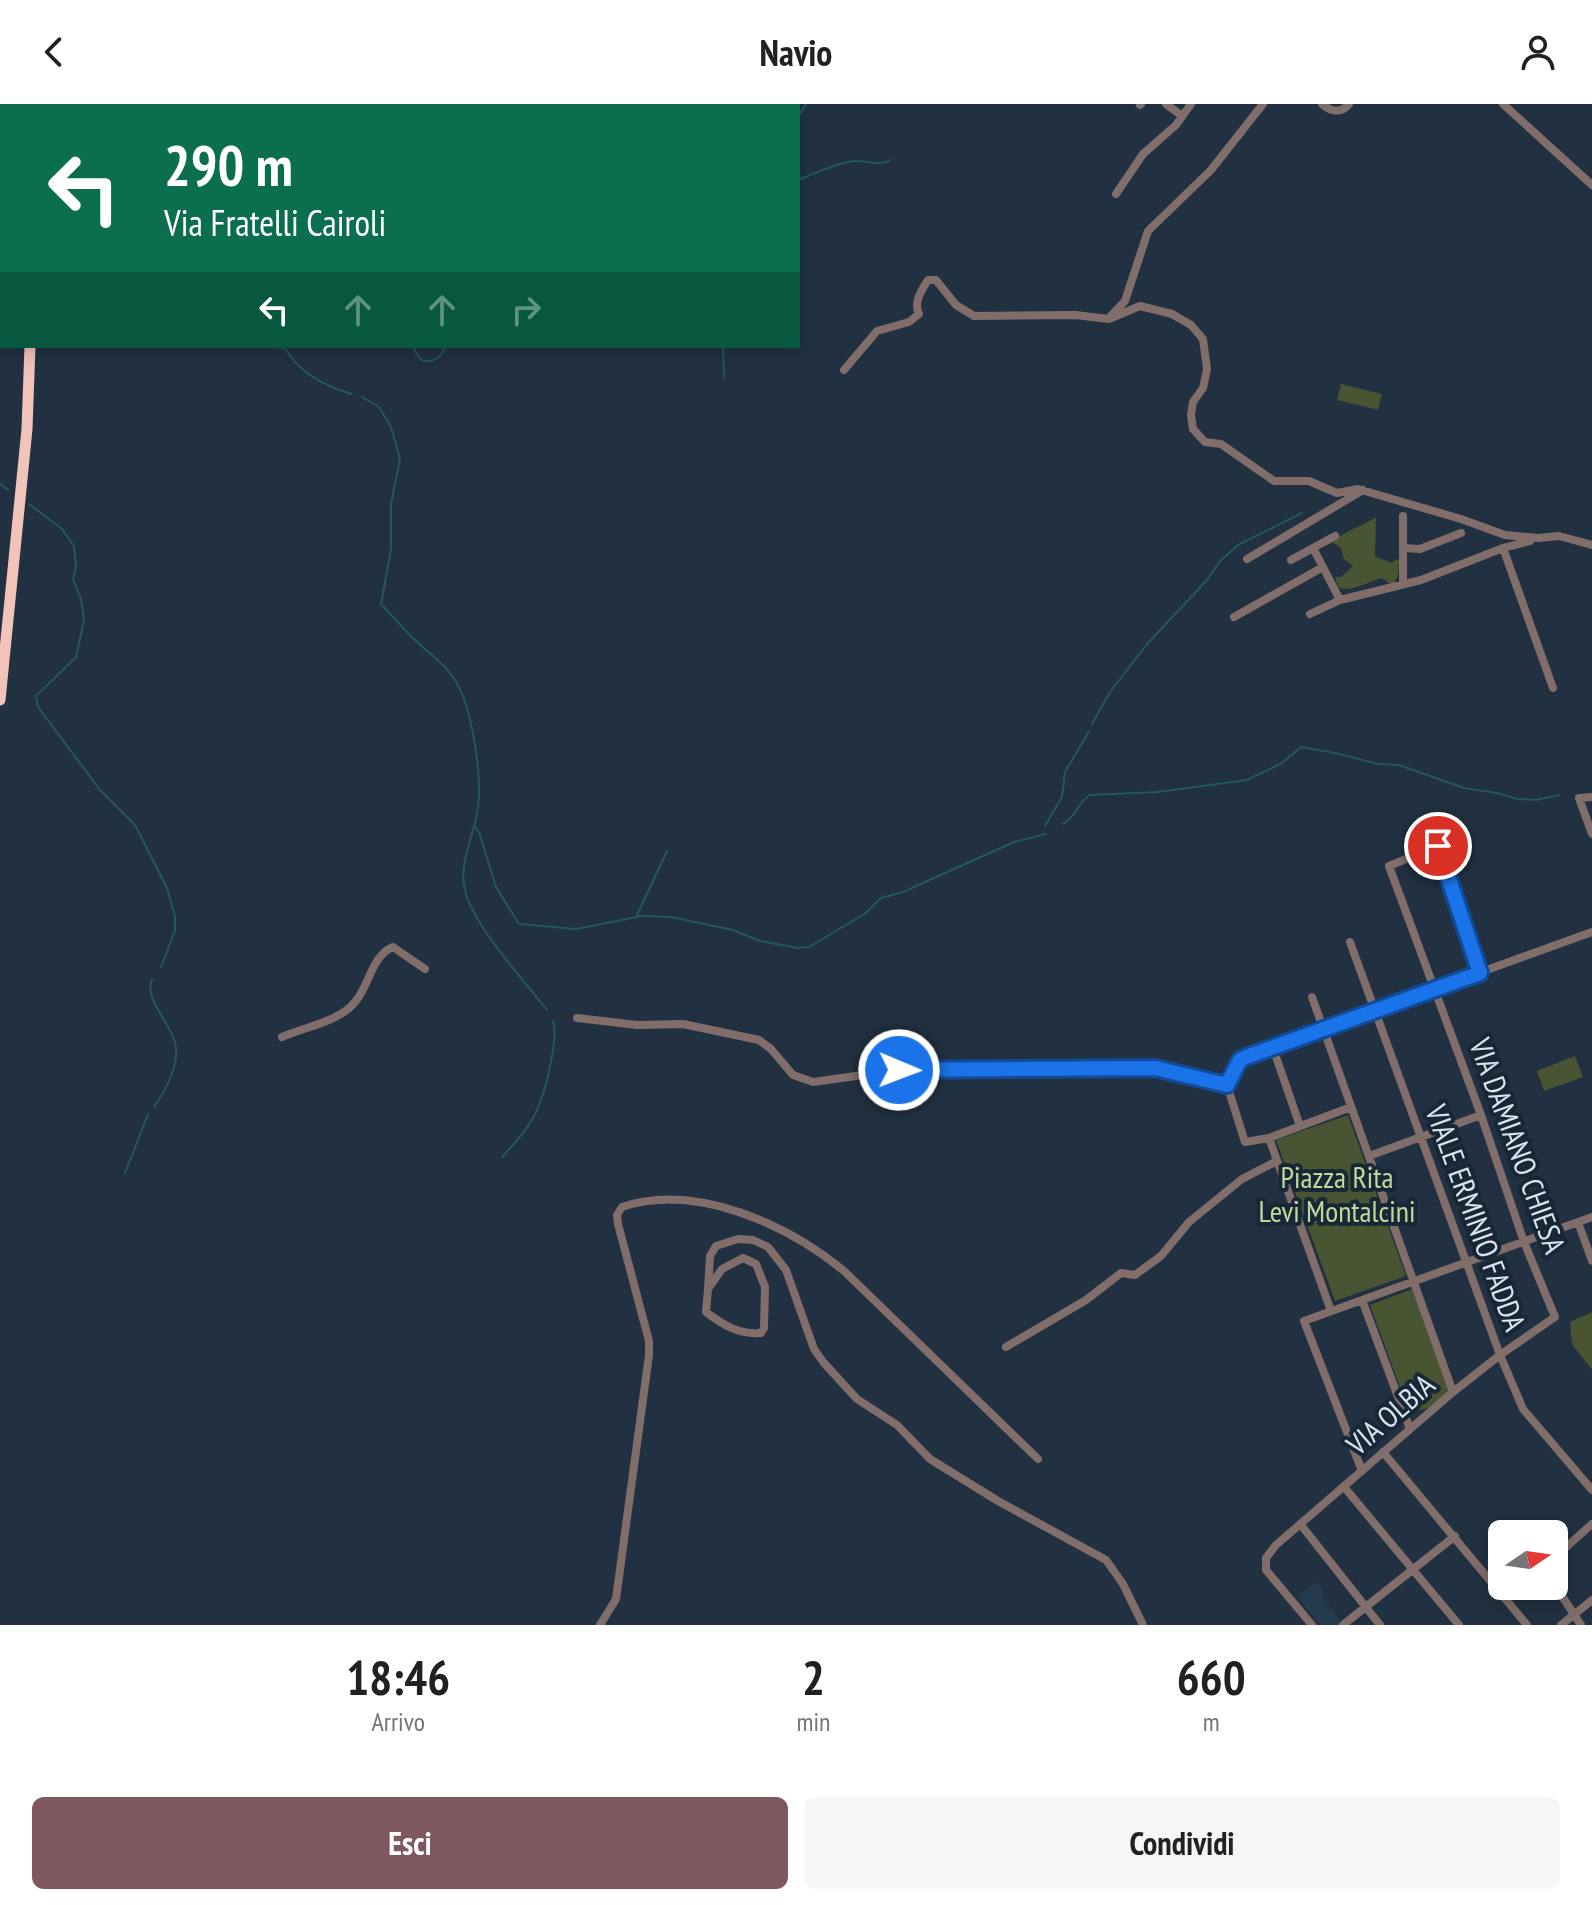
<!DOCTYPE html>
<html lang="it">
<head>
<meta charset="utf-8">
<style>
  :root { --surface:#fff; --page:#f6f6f6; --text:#202124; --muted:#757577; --accent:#7f575f }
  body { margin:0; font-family:"PT Sans Narrow",sans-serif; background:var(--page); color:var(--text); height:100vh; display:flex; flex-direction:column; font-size:30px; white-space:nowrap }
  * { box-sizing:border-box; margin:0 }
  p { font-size:26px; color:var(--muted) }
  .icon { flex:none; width:44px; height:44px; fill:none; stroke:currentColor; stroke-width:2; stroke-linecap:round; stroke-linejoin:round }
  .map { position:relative; height:1521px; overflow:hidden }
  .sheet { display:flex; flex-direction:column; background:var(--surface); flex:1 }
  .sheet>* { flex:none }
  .guide { position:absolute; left:0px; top:0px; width:800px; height:244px; box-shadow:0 4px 20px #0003; background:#0b6e4f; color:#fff; overflow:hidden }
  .needle { width:52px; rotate:77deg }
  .buttons { position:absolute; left:1488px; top:1416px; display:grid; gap:16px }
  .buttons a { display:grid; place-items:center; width:80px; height:80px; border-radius:12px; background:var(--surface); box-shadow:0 4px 20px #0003; font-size:40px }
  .pin { position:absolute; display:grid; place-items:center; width:68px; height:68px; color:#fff; margin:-34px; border:4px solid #fff; border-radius:50%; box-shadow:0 2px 8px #0007 }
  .me { position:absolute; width:88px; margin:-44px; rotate:91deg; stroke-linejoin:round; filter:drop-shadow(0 0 6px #0008) }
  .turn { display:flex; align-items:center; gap:28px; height:168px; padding:0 32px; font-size:36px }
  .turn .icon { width:104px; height:104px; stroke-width:2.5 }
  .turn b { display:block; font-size:56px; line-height:68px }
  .lanes { display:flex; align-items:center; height:76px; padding:0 32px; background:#0003; justify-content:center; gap:40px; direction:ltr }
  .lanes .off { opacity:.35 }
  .eta { display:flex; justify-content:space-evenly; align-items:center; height:136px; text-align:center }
  .eta b { font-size:48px; font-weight:800; line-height:56px }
  .action { display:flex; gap:16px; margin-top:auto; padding:16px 32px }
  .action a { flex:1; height:92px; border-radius:12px; background:var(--accent); color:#fff; font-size:32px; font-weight:800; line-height:92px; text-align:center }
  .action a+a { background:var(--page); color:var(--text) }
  header { display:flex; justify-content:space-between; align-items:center; height:104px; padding:0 32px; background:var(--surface); font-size:36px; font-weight:800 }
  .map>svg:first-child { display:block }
  .built { fill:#243b4f }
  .green { fill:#485432 }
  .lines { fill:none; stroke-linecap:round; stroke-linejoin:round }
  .stream { stroke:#25585b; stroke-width:2 }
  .minor { stroke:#816e6a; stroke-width:8 }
  .highway { stroke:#f1c3bb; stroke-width:11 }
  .route-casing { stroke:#114b97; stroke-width:20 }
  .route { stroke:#1a73e8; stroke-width:14 }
  .labels { text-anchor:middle; stroke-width:8; stroke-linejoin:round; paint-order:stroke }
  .street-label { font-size:30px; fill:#d9e4ed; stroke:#172736 }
  .park-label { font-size:30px; fill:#c2d89b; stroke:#172736 }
</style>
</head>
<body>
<header><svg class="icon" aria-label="back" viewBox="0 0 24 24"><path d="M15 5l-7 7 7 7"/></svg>Navio<svg class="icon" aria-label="person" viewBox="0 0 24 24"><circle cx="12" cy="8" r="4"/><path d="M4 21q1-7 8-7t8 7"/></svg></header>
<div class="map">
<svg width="1592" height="1521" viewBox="0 0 1592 1521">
  <rect width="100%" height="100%" fill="#213141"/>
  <path class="built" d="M1316,1478L1325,1489L1322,1492L1341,1519L1338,1521H1320L1297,1492Z"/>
  <path class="green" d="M1341,280L1382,290L1378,306L1337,296Z
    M1376,413L1375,452L1391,459L1397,455L1399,457L1398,472L1394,479H1389L1382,474C1368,478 1350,489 1338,483L1335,473H1341L1353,462L1344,455L1341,444L1332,438C1346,426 1361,423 1376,413Z
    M1575,952L1583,973L1544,987L1537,967Z
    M1348,1011L1406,1172L1335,1197L1276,1036Z
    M1412,1185L1449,1287C1436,1298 1426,1311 1408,1305L1370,1201Z
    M1592,1208V1266L1572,1240L1570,1218Z"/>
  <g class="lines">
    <path class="stream" d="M798,13L806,0
      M798,76C816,69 834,60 853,57C865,56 880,63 890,56
      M0,234L2,232
      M250,242L262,243
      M412,242L421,256C434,259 441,255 445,242
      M723,242L724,274
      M274,243L285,244C298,268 326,283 352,290
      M362,293L379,303L391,323L400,355L391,400V445L381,500C392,511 402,524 414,535C427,548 442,557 453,573C472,599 482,671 478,703C475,730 458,758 465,786C474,823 523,875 547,906
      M0,380L8,386
      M29,400L62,425L74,442L76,462L73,475L81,495L84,516L76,553L36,592L38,603L100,686L135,721L167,784L175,812V827L161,863
      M1092,620L1110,588L1148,539L1207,476L1220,457L1238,441L1302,409
      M1063,720C1076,713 1078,698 1090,691L1158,688L1247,676L1282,659L1301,643L1335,649L1378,660L1399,661L1464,684L1497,689L1517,695L1536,696L1559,691
      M1045,722L1062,693L1065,668L1089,627
      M475,723L479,728L496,783L519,820L576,825L642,812L671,813L733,826L760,837L798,844L809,843L866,809L881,794L903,788L1014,738L1046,730
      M637,811L667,747
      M152,875C143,897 173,919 176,944C178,965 165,987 154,1003
      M502,1053C515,1039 528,1025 536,1008C545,990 559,934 553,917
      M125,1069L148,1010"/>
    <path class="minor" d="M1166,0L1182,12
      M1322,0C1331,8 1341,10 1349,0
      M1503,0L1592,81
      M1140,1L1141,0
      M1116,90L1143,50L1176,21L1191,0
      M1110,213L1125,197L1148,127L1211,66L1263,0
      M844,266L877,227L909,218L919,210C913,198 922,186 928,176H936L956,201L974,212L1075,211L1109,215L1140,202L1172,210L1191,221L1203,235L1207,265L1203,284L1193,298L1191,311L1193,325L1205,338L1221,340L1274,377H1309L1337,389L1358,385L1461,415L1505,431L1538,434L1559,432L1592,441
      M1313,444L1340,496
      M1403,444L1420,445L1461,429
      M1503,444L1553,584
      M1247,455L1363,386
      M1291,456L1335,432
      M1403,480V412
      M1310,510L1340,496L1421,476L1503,444L1530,437
      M1234,513L1323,463
      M1592,693L1579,694L1592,730
      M1350,838L1500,1251L1523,1305L1592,1386
      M1312,893L1453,1288
      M577,914L637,921L683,920L759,936L771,945L793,971L813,978L899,966L1155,964L1227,981
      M282,933C304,923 339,918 355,898C369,882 372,851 393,843L425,865
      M1273,944L1300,1022
      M1227,981L1240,956L1246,953L1592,828
      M1227,981L1245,1038L1269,1034L1351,1003
      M1269,1034L1331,1207
      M1369,1052L1481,1011
      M1578,1118L1592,1157
      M708,1185L706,1208C723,1221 739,1231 761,1229L764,1224L765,1183L756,1160L743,1154L722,1165L708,1185L710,1152L716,1142L738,1135L753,1136L768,1143L786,1166L814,1245L824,1259L857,1295L897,1321L930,1355L998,1397L1106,1456L1123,1480L1143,1521
      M1362,1196L1410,1325
      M1006,1243L1086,1196L1121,1169L1135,1171L1161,1152L1189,1118L1242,1075L1277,1057
      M1383,1348L1527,1521
      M1362,1367L1304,1217L1592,1113
      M1345,1384L1459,1521
      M1301,1421L1380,1521
      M1554,1454L1592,1420
      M1554,1480L1581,1521
      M600,1521L616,1495L649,1251V1237L618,1120L617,1111L622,1103C696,1078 788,1121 844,1167L1038,1355
      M1312,1521L1266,1466V1454L1276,1441L1453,1288L1500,1251L1555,1213L1524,1138L1481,1011L1389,762L1438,742L1480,869
      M1343,1521L1455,1432
      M1561,1521L1592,1496"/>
    <path class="highway" d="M18,0L19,2
      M0,596L27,325L30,242"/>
  </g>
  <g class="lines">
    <defs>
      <path id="route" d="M899,966L1155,964L1227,981L1240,956L1246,953L1480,869L1438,742"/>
    </defs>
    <use href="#route" class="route-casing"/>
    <use href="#route" class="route"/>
  </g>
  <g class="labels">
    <g class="street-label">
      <text transform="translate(1517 1042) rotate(70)" y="10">VIA DAMIANO CHIESA</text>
      <text transform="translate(1475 1114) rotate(70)" y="10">VIALE ERMINIO FADDA</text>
      <text transform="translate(1391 1311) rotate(-41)" y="10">VIA OLBIA</text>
    </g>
    <g class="park-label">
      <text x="1337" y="1084">Piazza Rita<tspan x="1337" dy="34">Levi Montalcini</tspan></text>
    </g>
  </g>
</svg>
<div class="buttons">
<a><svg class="needle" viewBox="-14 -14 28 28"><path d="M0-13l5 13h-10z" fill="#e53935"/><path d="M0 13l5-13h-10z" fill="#757577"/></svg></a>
</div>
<div class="pin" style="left:1438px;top:742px;background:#d93025"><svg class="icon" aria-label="arrive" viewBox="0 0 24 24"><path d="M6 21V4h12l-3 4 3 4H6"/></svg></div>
<svg class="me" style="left:899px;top:966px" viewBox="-20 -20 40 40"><circle r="17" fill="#1a73e8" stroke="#fff" stroke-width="3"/><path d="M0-11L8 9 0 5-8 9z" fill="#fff"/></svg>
<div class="guide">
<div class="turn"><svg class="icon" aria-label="left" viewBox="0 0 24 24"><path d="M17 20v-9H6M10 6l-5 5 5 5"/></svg><div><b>290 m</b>Via Fratelli Cairoli</div></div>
<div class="lanes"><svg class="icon" aria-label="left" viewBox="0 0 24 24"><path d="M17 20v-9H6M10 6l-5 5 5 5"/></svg><svg class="icon off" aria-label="ahead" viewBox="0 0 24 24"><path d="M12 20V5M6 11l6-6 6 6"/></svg><svg class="icon off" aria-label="ahead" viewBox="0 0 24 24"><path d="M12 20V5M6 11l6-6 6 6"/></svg><svg class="icon off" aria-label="right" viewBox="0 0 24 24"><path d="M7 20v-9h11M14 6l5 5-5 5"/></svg></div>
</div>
</div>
<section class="sheet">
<div class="eta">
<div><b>18:46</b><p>Arrivo</p></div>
<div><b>2</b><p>min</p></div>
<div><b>660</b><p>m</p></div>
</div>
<div class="action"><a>Esci</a><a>Condividi</a></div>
</section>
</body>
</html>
